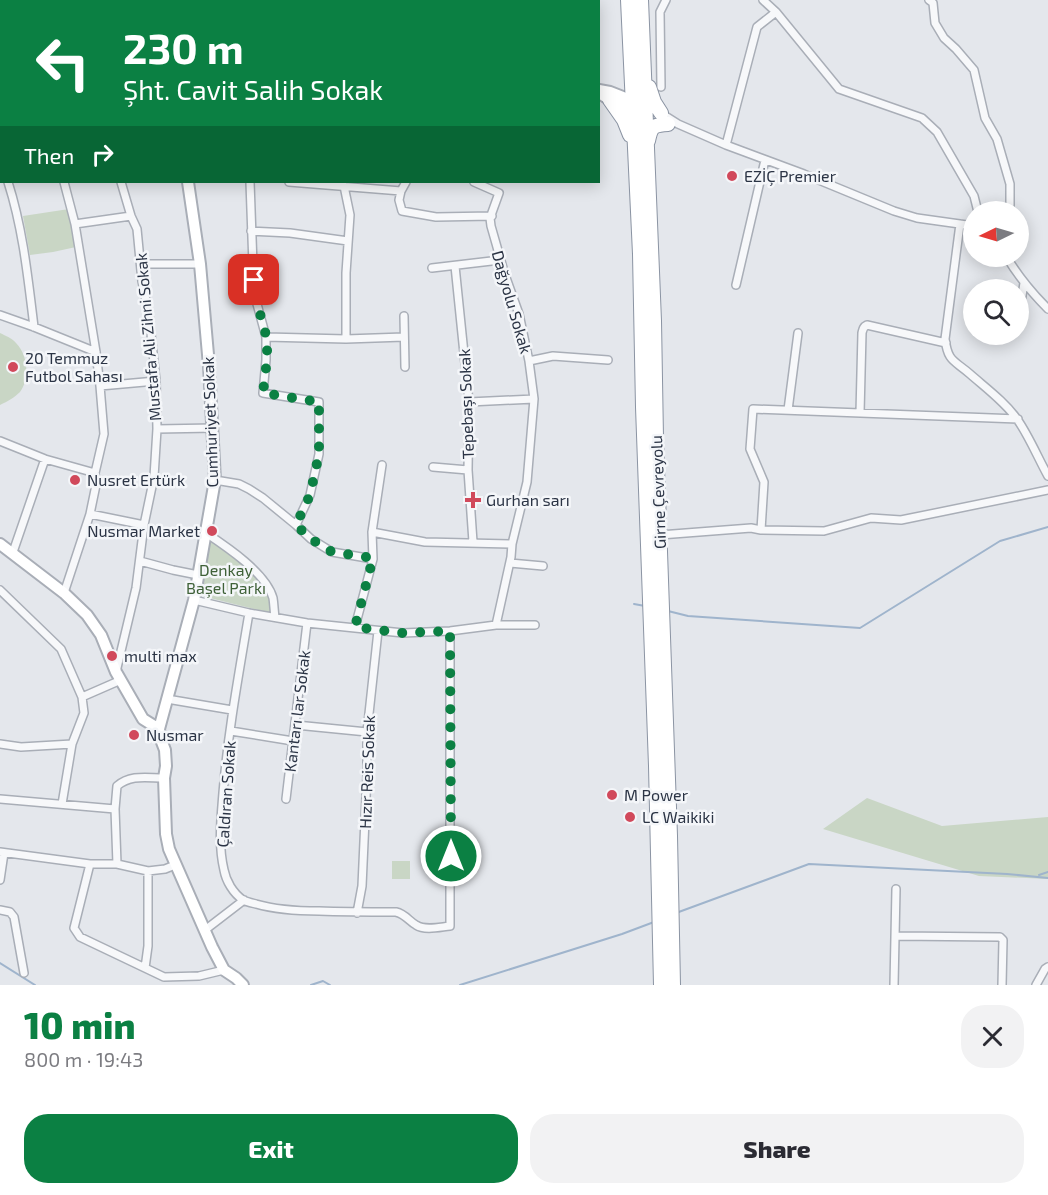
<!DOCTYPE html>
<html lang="en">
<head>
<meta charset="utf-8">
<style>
  :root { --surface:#fff; --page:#f2f2f3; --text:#2b2b33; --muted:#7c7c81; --accent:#0b8043 }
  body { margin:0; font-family:"Exo 2",sans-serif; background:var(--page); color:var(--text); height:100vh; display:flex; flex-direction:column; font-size:22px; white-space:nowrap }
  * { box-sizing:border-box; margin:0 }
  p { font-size:20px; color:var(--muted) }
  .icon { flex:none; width:33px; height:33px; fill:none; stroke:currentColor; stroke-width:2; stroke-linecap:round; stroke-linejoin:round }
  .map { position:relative; height:985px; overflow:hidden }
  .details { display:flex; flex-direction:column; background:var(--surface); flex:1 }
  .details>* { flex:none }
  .hud { position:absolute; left:0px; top:0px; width:600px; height:183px; box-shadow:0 3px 15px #0003; background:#0b8043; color:#fff; overflow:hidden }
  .needle { width:39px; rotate:265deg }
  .tools { position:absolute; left:963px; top:201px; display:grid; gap:12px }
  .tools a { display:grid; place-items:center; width:66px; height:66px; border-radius:50%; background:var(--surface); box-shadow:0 3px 15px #0003; font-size:30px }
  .pin { position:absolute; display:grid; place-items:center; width:51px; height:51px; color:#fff; margin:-26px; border-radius:12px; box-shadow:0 3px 9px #0006 }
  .me { position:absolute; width:66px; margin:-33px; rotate:0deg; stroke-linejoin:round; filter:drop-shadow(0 0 4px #0008) }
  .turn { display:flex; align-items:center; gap:21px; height:126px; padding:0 24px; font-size:27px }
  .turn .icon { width:78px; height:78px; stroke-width:2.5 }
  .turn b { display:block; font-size:42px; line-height:51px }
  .then { display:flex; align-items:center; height:57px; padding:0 24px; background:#0003; gap:12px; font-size:22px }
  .round { display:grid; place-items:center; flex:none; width:63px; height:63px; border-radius:24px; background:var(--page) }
  .summary { display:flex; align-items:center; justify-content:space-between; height:102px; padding:0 24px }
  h1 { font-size:36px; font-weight:800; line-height:45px; color:var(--accent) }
  .button { display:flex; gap:12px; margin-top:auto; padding:12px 24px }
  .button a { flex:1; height:69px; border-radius:24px; background:var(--accent); color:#fff; font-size:24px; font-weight:800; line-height:69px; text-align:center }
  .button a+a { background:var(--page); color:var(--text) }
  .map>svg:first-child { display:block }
  .green { fill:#c9d6c5 }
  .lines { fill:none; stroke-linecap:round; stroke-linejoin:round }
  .stream { stroke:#9fb4cc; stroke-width:2 }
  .street-casing { stroke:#a9aeb7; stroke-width:10 }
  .secondary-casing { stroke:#a9aeb7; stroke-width:14 }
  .highway-casing { stroke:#8b94a3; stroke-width:16 }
  .street { stroke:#f7f8fa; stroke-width:7 }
  .secondary { stroke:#fff; stroke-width:10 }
  .highway { stroke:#fff; stroke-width:14 }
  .route { stroke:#0b8043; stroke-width:10; stroke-dasharray:0 18 }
  .poi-dot { fill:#d1495b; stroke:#f4f6f9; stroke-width:2 }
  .labels { text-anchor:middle; stroke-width:5; stroke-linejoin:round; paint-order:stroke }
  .poi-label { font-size:16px; fill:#2b3445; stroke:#f4f6f9; text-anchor:start }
  .street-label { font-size:16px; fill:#2b3445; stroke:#f4f6f9 }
  .park-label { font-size:16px; fill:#3f6138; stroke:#f4f6f9 }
</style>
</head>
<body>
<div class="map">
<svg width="1048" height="985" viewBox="0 0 1048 985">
  <rect width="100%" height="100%" fill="#e4e7ec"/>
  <path class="green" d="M69,209L76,247L53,252L30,255L23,216Z
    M0,333C6,336 12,338 16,343C28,355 30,379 20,392C14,398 8,401 0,405Z
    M209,539C228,552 260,571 268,594C270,600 270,607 270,613L198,595Z
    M867,798L942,826L1048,817V879L979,876L823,829Z
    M392,861H410V879H392Z"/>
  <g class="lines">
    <path class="stream" d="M634,604L645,606
      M668,611L688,616L860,628L1000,541L1048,527
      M1039,875L1048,872
      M676,913L809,864L1007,874L1048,878
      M0,963L35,985
      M311,985L323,981L330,985
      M460,985L622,934L654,922"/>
    <defs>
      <path id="street" d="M9,0L22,2
        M66,0V2
        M192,0V2
        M255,0L258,2
        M763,0L776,12L839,89L922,118L937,132L974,196L978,212
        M929,0L933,3L935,23L944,38L956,49L974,70L985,118L997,139L1010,184V205L1008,212
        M86,2L101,0
        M367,2L368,0
        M457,2V0
        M555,2V0
        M0,59H2
        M661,87L660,12L666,0
        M659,112L678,124L726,145L804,174L894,211L917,218L974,226
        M0,114H2
        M726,145L757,27L776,12
        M0,153L2,158
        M8,182C23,229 28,278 34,327
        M250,182L254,293L266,337V360L263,393L319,402V454L310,495L296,525
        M289,182L401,191L406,182
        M474,182L499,193L490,218L491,226L505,275L519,314L529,361L534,399L527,482L512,544L511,557L496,625
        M344,186L350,215L346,273V339
        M401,191L399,200L402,211L436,217L492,216
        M75,224L131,216
        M960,224L945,339C948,362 954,360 970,374C986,388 1005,402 1017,419C1029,436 1038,458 1048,476
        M251,231L290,233L348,241
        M1006,256C1018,276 1032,293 1048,309
        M142,264H200
        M455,266L469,402L468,470L473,542
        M432,268L500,260
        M736,285L765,160
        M0,315L34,327L96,352
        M404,316L405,367
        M1018,321L1024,283
        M266,337L346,339L404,337
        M529,361L553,356L608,360
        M100,386L156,381
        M469,402L534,399
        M788,410L798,333
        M860,413L862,333C863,329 863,327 867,325L946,343
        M157,429L214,428
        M0,441L45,459L95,473
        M433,467L468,470
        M215,480L239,484L249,489L263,498L296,525L311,539L332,552L373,559
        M90,514L144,525
        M761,530L764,482L750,449L753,409L1018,419
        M372,532L425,542L512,544
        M206,533C227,547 266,573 273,598C274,604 274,611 275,617
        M660,535L751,528L761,530L824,531L871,518L901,520L1048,490
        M13,552L45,459
        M140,561L173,570L198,575
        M510,563L543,566
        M0,590L61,649L82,697
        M64,593L90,514L96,485L95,473L104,434L100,386L96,352L75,224L64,182
        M194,600L249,613L307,623L403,633L450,631L496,625H535
        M249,613C239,673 228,732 223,793C221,818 218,845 224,870C226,881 233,893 243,900C247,902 252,903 256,904C277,910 298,911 319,911C345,912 370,912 396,912C405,914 409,921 416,925C425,931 440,927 450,926V631
        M355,627L373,559L372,532L382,465
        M116,672L136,588L144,525L154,477L157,429L156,381L149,315L142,281L137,229L131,216L121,182
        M167,699L232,710
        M296,725L367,732
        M231,731L293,741
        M0,744L21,747L72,744
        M0,799L115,809
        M286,799L307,623
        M62,804L72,744L84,713L82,697L121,680
        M0,852L90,864H117L148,871L165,869L175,865
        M90,864L74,928L80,937L164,977L199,976L224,970
        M117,864L115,809L117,786C131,774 147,778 164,778
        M0,880L4,853
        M0,910L10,912L14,917L24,973
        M357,913L362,886L367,775V732L378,631
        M205,930L244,900
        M895,936L1000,937L1003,940L1002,985
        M145,968L148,946V871
        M894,985L896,889
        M1036,985L1045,969L1048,967"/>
      <path id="secondary" d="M132,0V2
        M398,0L401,2
        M599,90L610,92L638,103
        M598,92L610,100L640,113
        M188,182L200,264L209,366L215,480L194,600L159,729L160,737L165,750L166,766L164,778L166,834L169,849L212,947L224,970L236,978L243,985
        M0,544L64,593L87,615L101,635L116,672L143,719L159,729"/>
      <path id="highway" d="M628,0L640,254L643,407L656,766L661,985
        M641,0L654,321L656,438L670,836L673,985
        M649,87L654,102L661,113
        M610,100L624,120L630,135
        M648,141C651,126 653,125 668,124"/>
    </defs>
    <use href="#street" class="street-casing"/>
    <use href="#secondary" class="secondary-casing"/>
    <use href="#highway" class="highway-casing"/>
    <use href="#street" class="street"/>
    <use href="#secondary" class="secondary"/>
    <use href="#highway" class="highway"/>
  </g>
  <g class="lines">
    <path class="route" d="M254,280C254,300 262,317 266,336C269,354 265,374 263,393L319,402V454L310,495L296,525L311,539L332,552L373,558L355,627L403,633L450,631L451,856"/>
  </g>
  <g class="poi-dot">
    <circle cx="732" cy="176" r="6"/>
    <circle cx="13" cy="367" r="6"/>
    <circle cx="75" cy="480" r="6"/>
    <path d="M470 491h6v6h6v6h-6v6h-6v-6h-6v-6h6z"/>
    <circle cx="212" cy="531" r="6"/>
    <circle cx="112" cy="656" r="6"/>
    <circle cx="134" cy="735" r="6"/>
    <circle cx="612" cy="795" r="6"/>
    <circle cx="630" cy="817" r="6"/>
  </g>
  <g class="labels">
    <g class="poi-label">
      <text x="744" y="182">EZİÇ Premier</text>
      <text x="25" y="364">20 Temmuz<tspan x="25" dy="18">Futbol Sahası</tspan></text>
      <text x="87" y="486">Nusret Ertürk</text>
      <text x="486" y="506">Gurhan sarı</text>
      <text x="200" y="537" text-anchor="end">Nusmar Market</text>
      <text x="124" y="662">multi max</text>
      <text x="146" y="741">Nusmar</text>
      <text x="624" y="801">M Power</text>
      <text x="642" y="823">LC Waikiki</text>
    </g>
    <g class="street-label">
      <text transform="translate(512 302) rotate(74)" y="6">Dağyolu Sokak</text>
      <text transform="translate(148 337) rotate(-95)" y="6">Mustafa Ali Zihni Sokak</text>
      <text transform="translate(466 404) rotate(-92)" y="6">Tepebaşı Sokak</text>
      <text transform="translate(210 422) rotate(-92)" y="6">Cumhuriyet Sokak</text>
      <text transform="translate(658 492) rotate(-92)" y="6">Girne Çevreyolu</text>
      <text transform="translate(297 711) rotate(-83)" y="6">Kantarı lar Sokak</text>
      <text transform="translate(367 772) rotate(-88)" y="6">Hızır Reis Sokak</text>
      <text transform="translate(226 794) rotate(-86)" y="6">Çaldıran Sokak</text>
    </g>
    <g class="park-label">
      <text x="226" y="576">Denkay<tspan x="226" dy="18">Başel Parkı</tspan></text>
    </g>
  </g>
</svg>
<div class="tools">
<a><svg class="needle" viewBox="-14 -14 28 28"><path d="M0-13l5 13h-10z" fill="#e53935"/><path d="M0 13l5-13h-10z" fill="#7c7c81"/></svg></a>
<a><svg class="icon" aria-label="search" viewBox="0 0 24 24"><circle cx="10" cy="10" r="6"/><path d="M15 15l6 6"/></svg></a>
</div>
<div class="pin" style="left:254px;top:280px;background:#d93025"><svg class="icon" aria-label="arrive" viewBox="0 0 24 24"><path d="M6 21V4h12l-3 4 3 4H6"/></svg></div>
<svg class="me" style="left:451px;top:856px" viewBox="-20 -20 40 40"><circle r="17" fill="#0b8043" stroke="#fff" stroke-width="3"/><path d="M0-11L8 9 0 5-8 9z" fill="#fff"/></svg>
<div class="hud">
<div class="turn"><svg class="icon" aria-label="left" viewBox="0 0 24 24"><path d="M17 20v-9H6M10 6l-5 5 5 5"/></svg><div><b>230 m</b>Şht. Cavit Salih Sokak</div></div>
<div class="then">Then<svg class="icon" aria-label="right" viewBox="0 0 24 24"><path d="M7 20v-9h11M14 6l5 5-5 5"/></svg></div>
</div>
</div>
<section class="details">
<div class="summary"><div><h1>10 min</h1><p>800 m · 19:43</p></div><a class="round"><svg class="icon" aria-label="close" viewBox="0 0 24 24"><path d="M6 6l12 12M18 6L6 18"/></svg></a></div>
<div class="button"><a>Exit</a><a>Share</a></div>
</section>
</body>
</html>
